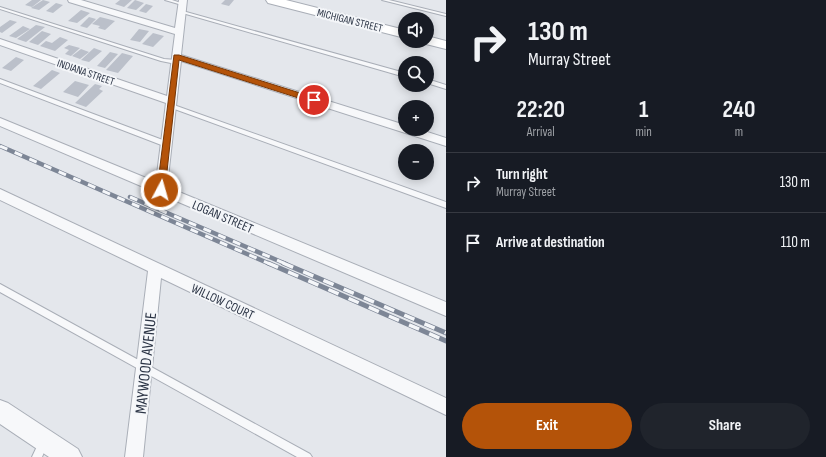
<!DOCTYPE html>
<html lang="en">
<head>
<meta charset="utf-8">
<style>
  :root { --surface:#171b24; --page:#20242c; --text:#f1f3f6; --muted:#9ea1a6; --line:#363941; --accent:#b45309 }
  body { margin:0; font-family:"Sofia Sans Condensed",sans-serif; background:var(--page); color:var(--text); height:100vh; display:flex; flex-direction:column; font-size:15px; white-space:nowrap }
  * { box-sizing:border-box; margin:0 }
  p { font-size:13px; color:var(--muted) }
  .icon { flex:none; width:22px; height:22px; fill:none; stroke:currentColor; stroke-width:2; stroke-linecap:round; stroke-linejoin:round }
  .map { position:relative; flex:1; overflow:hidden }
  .side { display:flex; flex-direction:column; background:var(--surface); width:380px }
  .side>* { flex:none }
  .top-card { background:#171b24; color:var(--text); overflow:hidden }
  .fabs { position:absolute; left:398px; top:12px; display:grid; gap:8px }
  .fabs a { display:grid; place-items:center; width:36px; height:36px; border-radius:50%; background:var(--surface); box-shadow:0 2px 10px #0003; font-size:20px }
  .pin { position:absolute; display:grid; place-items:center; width:34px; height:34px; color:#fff; margin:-17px; border:2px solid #fff; border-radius:50%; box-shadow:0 1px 4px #0007 }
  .me { position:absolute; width:44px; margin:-22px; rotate:6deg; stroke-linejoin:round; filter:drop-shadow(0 0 3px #0008) }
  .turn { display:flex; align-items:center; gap:14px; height:84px; padding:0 16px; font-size:18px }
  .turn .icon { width:52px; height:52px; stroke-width:2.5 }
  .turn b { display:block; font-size:28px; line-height:34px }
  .eta { display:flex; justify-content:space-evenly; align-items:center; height:68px; text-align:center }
  .eta b { font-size:24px; font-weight:700; line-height:28px }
  .primary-button { display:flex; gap:8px; margin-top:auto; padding:8px 16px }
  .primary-button a { flex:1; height:46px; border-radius:24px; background:var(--accent); color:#fff; font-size:16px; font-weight:700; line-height:46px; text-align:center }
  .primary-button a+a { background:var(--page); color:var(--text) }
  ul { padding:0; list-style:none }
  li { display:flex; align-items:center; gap:12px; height:60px; padding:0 16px; border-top:1px solid var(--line) }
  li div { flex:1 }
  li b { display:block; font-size:15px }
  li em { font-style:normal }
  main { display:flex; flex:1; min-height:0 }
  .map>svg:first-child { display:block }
  .building { fill:#bbc0ca }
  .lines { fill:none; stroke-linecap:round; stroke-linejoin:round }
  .service-casing { stroke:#a9aeb7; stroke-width:2 }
  .minor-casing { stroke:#a9aeb7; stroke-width:2 }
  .tertiary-casing { stroke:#a9aeb7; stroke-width:2 }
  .secondary-casing { stroke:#a9aeb7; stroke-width:2 }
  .service { fill:#f7f8fa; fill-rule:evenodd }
  .minor { fill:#f7f8fa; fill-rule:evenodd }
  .tertiary { fill:#f7f8fa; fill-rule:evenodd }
  .secondary { fill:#fff; fill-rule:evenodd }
  .rail-far1-casing { stroke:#7d8696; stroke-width:4.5 }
  .rail-casing { stroke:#7d8696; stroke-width:5 }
  .rail-far1 { stroke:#f4f6f9; stroke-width:3; stroke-dasharray:8; stroke-linecap:butt }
  .rail { stroke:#f4f6f9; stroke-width:3.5; stroke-dasharray:11; stroke-linecap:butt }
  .route { fill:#b45309; stroke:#753606 }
  .labels { text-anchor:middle; stroke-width:4; stroke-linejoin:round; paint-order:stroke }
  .far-street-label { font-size:11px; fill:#2b3445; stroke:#f4f6f9 }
  .street-label { font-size:13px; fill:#2b3445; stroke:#f4f6f9 }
  .near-street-label { font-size:16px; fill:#2b3445; stroke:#f4f6f9 }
</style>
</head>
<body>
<main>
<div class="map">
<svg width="446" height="457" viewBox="0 0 446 457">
  <rect width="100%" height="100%" fill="#e4e7ec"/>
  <path class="building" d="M32,0H41L32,7L25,5Z
    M43,0L50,2L39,10L31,8Z
    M120,0H132L124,7L115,4Z
    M135,0L144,3L136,10L127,8Z
    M225,0H234L229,6L221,4Z
    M56,3L63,5L53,13L46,11Z
    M146,4L153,6L146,13L139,11Z
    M81,10L90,13L77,23L68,21Z
    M89,17L96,19L87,28L80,26Z
    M100,17L108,19L101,26L108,19L115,21L105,30L98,28L100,26L92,24Z
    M10,20L17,22L2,33L0,32V27Z
    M36,25L45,27L26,42L17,39Z
    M23,26L30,29L16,38L9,36Z
    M139,29L149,31L140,42L130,40Z
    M42,31L51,34L38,45L29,42Z
    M153,33L164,36L153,47L142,44Z
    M60,37L68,40L55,51L40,46L46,41L52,43Z
    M69,45L80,48L71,56L65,54L69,50L64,48Z
    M94,48L102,51L89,62L81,60Z
    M81,49L89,52L80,59L72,56Z
    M110,52L118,54L105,68L97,66Z
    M122,53L133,56L118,73L106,70Z
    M16,57L24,60L11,71L2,68Z
    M52,70L60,73L41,89L33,86Z
    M75,81L89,85L78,97L63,92Z
    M95,84L102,86L99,89L103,91L86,107L75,103Z"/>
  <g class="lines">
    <defs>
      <path id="service" d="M165,0H172L184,4L182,5Z
        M382,0H389L446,14V16Z
        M0,7L164,59L176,60L179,62L176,64L161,61L0,9Z
        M179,10L405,73V77L179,12Z
        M0,79L168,142L169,144L166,146H164L0,83Z
        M427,79L446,85V89L427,83Z
        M171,104L446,202V208L169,107V105Z
        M0,284L310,454L312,457H297L0,292Z
        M43,438L46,440L48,443L42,457H32L40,440Z"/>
      <path id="minor" d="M68,0H81L175,28L179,0H187L181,55L405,125V129H418L446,138V146L181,61L167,187L446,302V316L0,126V118L156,182L166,103L0,45V39L167,96L175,34L69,2Z
        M0,189L446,398V415L161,278L143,457H125L148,271L0,200Z"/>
      <path id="tertiary" d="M0,400L8,403L78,449L82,457H49L0,424Z"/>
      <path id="secondary" d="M266,0H286L405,30V38L268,3Z
        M427,36L446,41V49L422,43L421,41H427Z"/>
    </defs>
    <use href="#service" class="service-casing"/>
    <use href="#minor" class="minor-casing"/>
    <use href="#tertiary" class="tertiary-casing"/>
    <use href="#secondary" class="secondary-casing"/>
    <use href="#service" class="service"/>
    <use href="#minor" class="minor"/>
    <use href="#tertiary" class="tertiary"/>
    <use href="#secondary" class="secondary"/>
    <defs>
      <path id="rail-far1" d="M0,146L270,264
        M130,197L286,264"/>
      <path id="rail" d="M268,263L446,341
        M283,263L446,333"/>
    </defs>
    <use href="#rail-far1" class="rail-far1-casing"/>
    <use href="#rail" class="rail-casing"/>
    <use href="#rail-far1" class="rail-far1"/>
    <use href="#rail" class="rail"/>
  </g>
  <path class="route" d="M174,55H179L316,98L317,100L314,102H311L179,60L165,190L161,194L157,190Z"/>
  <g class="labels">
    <g class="far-street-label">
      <text transform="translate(350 20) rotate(14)" y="4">MICHIGAN STREET</text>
      <text transform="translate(86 72) rotate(19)" y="4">INDIANA STREET</text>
    </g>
    <g class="street-label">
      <text transform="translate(223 216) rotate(23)" y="5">LOGAN STREET</text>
      <text transform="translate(223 301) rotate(25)" y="5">WILLOW COURT</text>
    </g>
    <g class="near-street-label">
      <text transform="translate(145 363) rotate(-84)" y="6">MAYWOOD AVENUE</text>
    </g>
  </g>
</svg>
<div class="fabs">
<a><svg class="icon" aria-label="sound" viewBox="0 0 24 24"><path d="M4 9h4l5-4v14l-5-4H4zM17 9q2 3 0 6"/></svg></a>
<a><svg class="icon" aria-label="search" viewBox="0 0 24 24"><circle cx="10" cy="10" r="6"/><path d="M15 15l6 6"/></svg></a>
<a>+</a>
<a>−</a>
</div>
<div class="pin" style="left:314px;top:100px;background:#d93025"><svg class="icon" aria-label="arrive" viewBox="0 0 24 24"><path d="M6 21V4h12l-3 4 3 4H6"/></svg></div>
<svg class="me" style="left:161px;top:190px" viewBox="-20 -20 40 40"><circle r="17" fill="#b45309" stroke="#fff" stroke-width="3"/><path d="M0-11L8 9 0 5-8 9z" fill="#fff"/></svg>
</div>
<section class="side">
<div class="top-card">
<div class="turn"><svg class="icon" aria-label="right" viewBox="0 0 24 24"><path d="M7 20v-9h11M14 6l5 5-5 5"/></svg><div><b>130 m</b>Murray Street</div></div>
</div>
<div class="eta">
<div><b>22:20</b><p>Arrival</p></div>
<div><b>1</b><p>min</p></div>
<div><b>240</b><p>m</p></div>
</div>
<ul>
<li><svg class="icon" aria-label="right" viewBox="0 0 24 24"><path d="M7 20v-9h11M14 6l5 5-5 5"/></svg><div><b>Turn right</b><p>Murray Street</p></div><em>130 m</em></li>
<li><svg class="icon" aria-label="arrive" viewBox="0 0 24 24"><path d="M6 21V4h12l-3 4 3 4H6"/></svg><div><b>Arrive at destination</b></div><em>110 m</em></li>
</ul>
<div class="primary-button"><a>Exit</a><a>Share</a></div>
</section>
</main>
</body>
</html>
